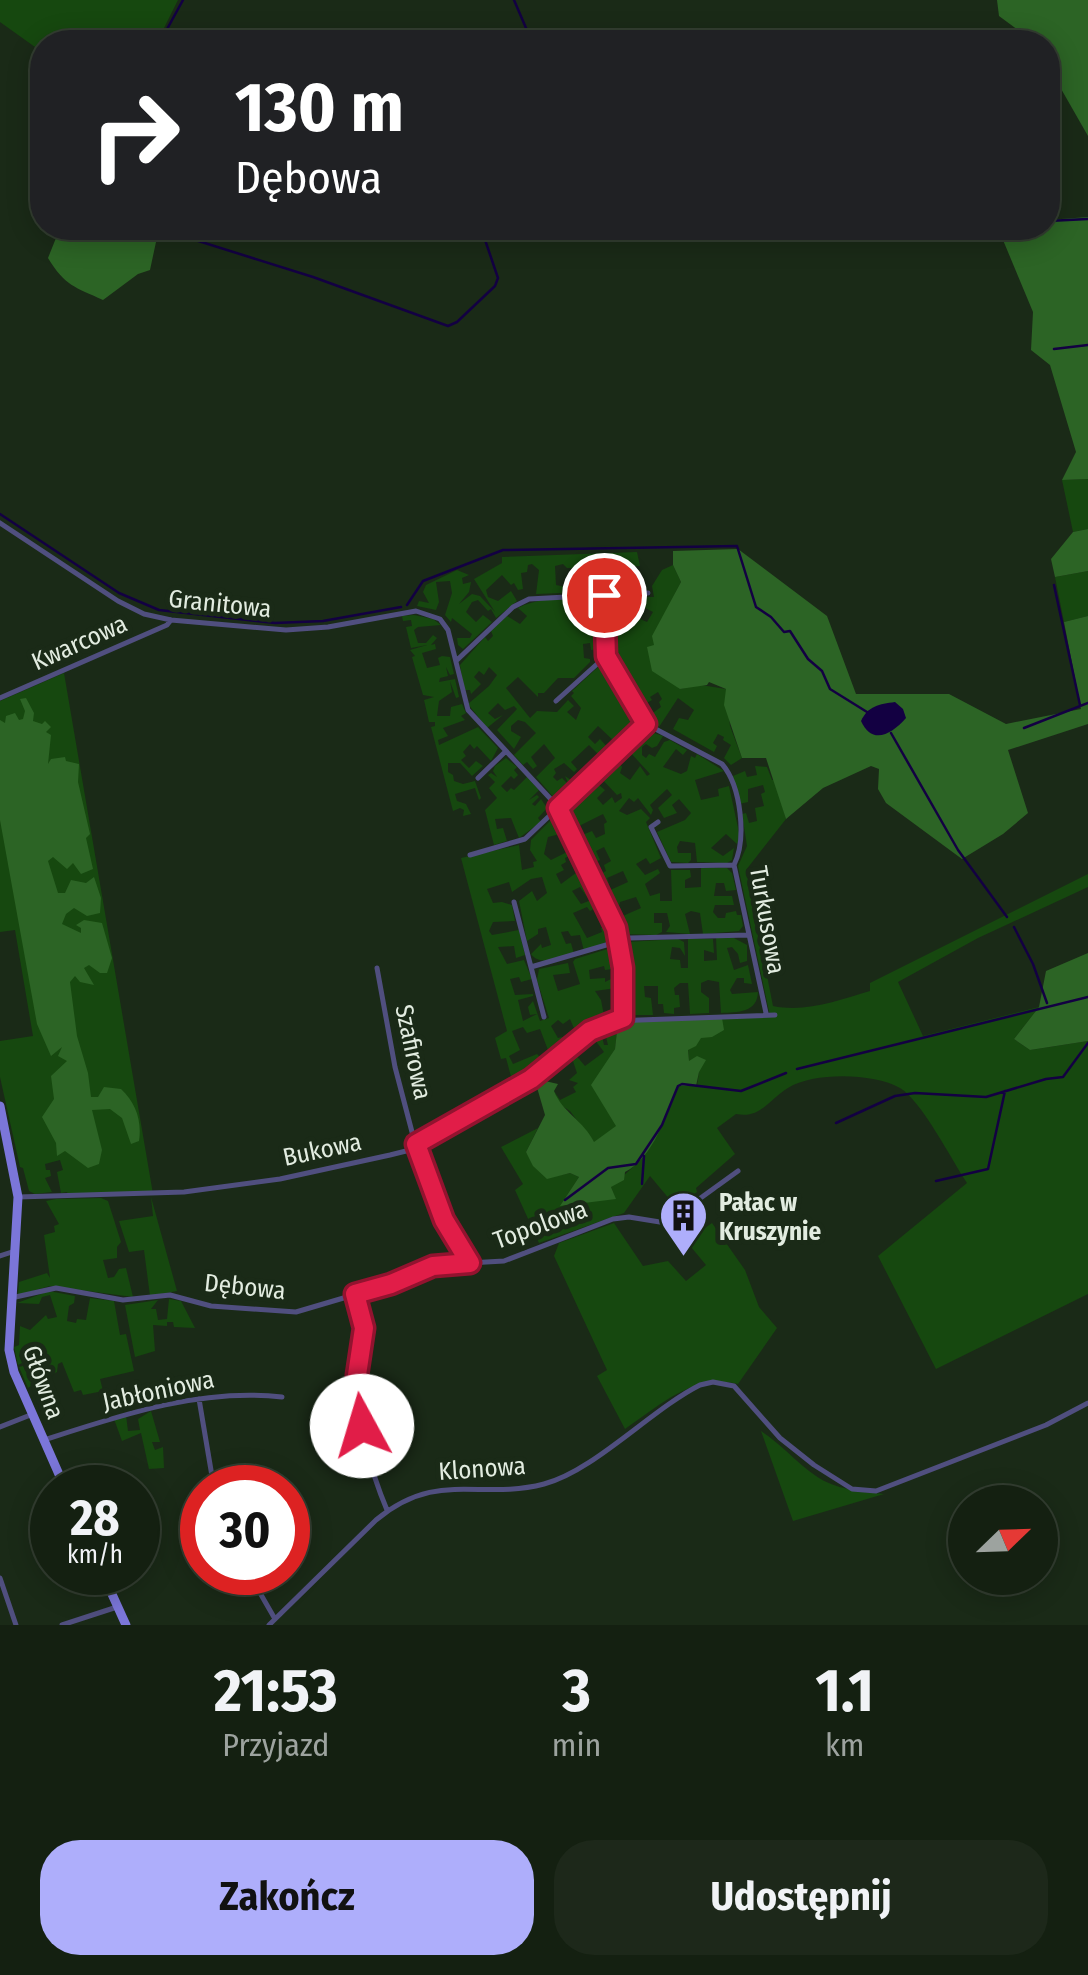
<!DOCTYPE html>
<html lang="pl">
<head>
<meta charset="utf-8">
<style>
  :root { --surface:#142011; --page:#1d281a; --text:#f1f3f6; --muted:#9da39f; --line:#333e31; --accent:#aeaefb }
  body { margin:0; font-family:"Fira Sans Condensed",sans-serif; background:var(--page); color:var(--text); height:100vh; display:flex; flex-direction:column; font-size:38px; white-space:nowrap }
  * { box-sizing:border-box; margin:0 }
  p { font-size:32px; color:var(--muted) }
  .icon { flex:none; width:55px; height:55px; fill:none; stroke:currentColor; stroke-width:2; stroke-linecap:round; stroke-linejoin:round }
  .map { position:relative; height:1625px; overflow:hidden }
  .details { display:flex; flex-direction:column; background:var(--surface); flex:1 }
  .details>* { flex:none }
  .hud { position:absolute; left:30px; top:30px; width:1030px; height:210px; border-radius:40px; box-shadow:0 5px 25px #0003,0 0 0 2px var(--line); background:#202124; color:#fff; overflow:hidden }
  .needle { width:65px; rotate:67deg }
  .buttons { position:absolute; left:948px; top:1485px; display:grid; gap:20px }
  .buttons a { display:grid; place-items:center; width:110px; height:110px; border-radius:50%; background:var(--surface); box-shadow:0 5px 25px #0003,0 0 0 2px var(--line); font-size:50px }
  .speed { position:absolute; left:30px; top:1465px; display:flex; gap:20px; font-size:50px; font-weight:700; text-align:center }
  .speed>* { display:grid; place-content:center; width:130px; height:130px; border-radius:50%; background:var(--surface); box-shadow:0 5px 25px #0003,0 0 0 2px var(--line); line-height:1 }
  .speed small { font-size:25px; font-weight:400 }
  .speed .limit { border:15px solid #d22; background:#fff; color:#111 }
  .pin { position:absolute; display:grid; place-items:center; width:85px; height:85px; color:#fff; margin:-42px; border:5px solid #fff; border-radius:50%; box-shadow:0 2px 10px #0007 }
  .me { position:absolute; width:110px; margin:-55px; rotate:354deg; stroke-linejoin:round; filter:drop-shadow(0 0 8px #0008) }
  .turn { display:flex; align-items:center; gap:35px; height:210px; padding:0 40px; font-size:45px }
  .turn .icon { width:130px; height:130px; stroke-width:2.5 }
  .turn b { display:block; font-size:70px; line-height:85px }
  .eta { display:flex; justify-content:space-evenly; align-items:center; height:170px; text-align:center }
  .eta b { font-size:60px; font-weight:700; line-height:70px }
  .primary-button { display:flex; gap:20px; margin-top:auto; padding:20px 40px }
  .primary-button a { flex:1; height:115px; border-radius:40px; background:var(--accent); color:#111; font-size:40px; font-weight:700; line-height:115px; text-align:center }
  .primary-button a+a { background:var(--page); color:var(--text) }
  .map>svg:first-child { display:block }
  .green { fill:#16480f }
  .forest { fill:#2c6425 }
  .water { fill:#130042 }
  .lines { fill:none; stroke-linecap:round; stroke-linejoin:round }
  .stream { stroke:#130042; stroke-width:2.5 }
  .street { stroke:#504f7f; stroke-width:5 }
  .primary { stroke:#7b76d9; stroke-width:9 }
  .route-casing { stroke:#92132f; stroke-width:25 }
  .route { stroke:#e11d48; stroke-width:18 }
  .labels { text-anchor:middle; stroke-width:10; stroke-linejoin:round; paint-order:stroke }
  .street-label { font-size:25px; fill:#e2ece0; stroke:#1a2a17 }
  .poi-label { font-size:25px; font-weight:bold; fill:#e2ece0; stroke:#1a2a17; text-anchor:start }
</style>
</head>
<body>
<div class="map">
<svg width="1088" height="1625" viewBox="0 0 1088 1625">
  <rect width="100%" height="100%" fill="#1a2a17"/>
  <path class="green" d="M0,0H178L157,42H42V52L0,22Z
    M1088,479V529L1073,532L1062,480Z
    M637,552L640,566L625,567V576H633L634,590L614,591V587H608L607,569H592V578L599,579L601,590L581,592L579,568H567L563,564L555,566L556,585L571,588H563L562,593L536,594L539,570L532,564L528,565L527,572L521,573L523,589L518,590L514,583L511,585L502,575L486,590L488,597L498,601L511,591L517,601L496,618L491,609L488,611L478,600L472,602L466,612L476,622L483,615L492,622L463,649L458,645L457,638H470L472,634L452,618L451,622L445,615L452,593L450,581L436,582L439,602L436,610L417,606L419,601L429,603L423,592L426,585L457,570L469,575L462,578L463,584L471,582L469,592L459,604L472,594L480,596L495,612L474,579L502,563V557Z
    M673,565L681,582L653,636L680,689L701,685L726,689L730,726L742,758L731,765L724,758L731,745L723,740L724,737L718,734L713,743L717,746L714,752L673,729L679,718L688,720L694,710L678,698L659,727L646,718L661,707L659,702L662,699L658,692L650,697L652,700L640,707L622,678L624,672L619,673L610,655L613,639H609V598L631,597L632,607L638,608V618L647,622L653,612L643,607V597H654L652,586L662,570Z
    M1088,571V616L1064,622L1055,577Z
    M593,599L600,605L602,616L598,615V620H590V625L602,628L603,644H599V649L591,650L590,643L583,644L584,658L590,659V662L574,678H558L544,693H538V697L518,677L506,688L530,718L537,711L557,712L568,700L574,706L567,712L576,720L581,708L571,696L574,693L572,691L598,667L606,666L616,680L613,682L617,689H621L631,706L628,710L632,716L636,715L640,720L637,729L623,743L619,740L616,743L598,726L588,737L595,744L600,739L609,749L601,757L589,745L571,762L577,769L574,772L564,763L554,769L556,773L553,777L557,781L562,778L569,785L565,776L578,785L565,798L556,800L536,777L555,758L544,744L531,757L537,766L533,769L527,762L523,765L514,755L536,733L525,722L518,720L511,726V731L521,737L514,749L497,730L517,709L514,706L505,710L498,703L488,713L495,719L503,715L487,728L468,704L489,686L497,675L489,667L484,675L479,671L474,677L481,684L471,694L470,690H464L460,665L485,637L488,641L493,636L491,631L507,616L520,624L527,616L518,608C539,597 570,597 593,599Z
    M414,615L433,619L441,625L418,627L414,630L418,643H426L433,635L437,638L431,645L435,644L436,649L422,653L427,668L440,665L438,658L442,656L450,657L454,674L450,675L446,667L448,676L440,678L439,682L455,679L459,697L456,698L450,681L452,692L439,701L437,716H450L451,707L462,704L466,713L461,716L465,720L443,728L448,736L438,740L439,745L478,727L498,748L491,761L477,746L474,749L470,744L463,752L466,756L461,760L469,768L476,761L483,766L472,776L460,763H448V772L453,775L454,781L463,784L475,781L481,798L479,800L475,788L455,794L457,801L466,804L471,814L463,816L464,810L460,808L453,811L431,727L435,726V722H429L424,700L434,697L423,695L412,657L415,656L410,650L427,645L411,648L406,627L412,626L411,620L403,621L402,616Z
    M64,673L153,1194L68,1195L67,1192L61,1193L57,1172L63,1170L60,1160L45,1164L46,1170H50L51,1176L45,1178L52,1192L35,1194L29,1191L23,1168L20,1167L0,1077V1041L33,1036L15,930L0,932V701Z
    M645,730L663,736L657,746L652,748L646,744L642,747V755L646,758L649,754L655,757L664,742L670,740L687,750L683,755L676,749L663,767L681,774L687,771L691,756L695,758L697,754L724,771L695,780L701,800L719,796L718,789L729,786L740,837L737,844L726,834L711,848L723,856L734,848L732,860L727,863L697,862L695,843L680,841L677,847L678,853H691V860L688,863L671,862L657,832L685,820L691,813L679,799L672,805L677,813L664,818L658,808L672,795L667,789L650,805L653,810L651,815L638,798L634,802L629,798L619,811L627,815L641,809L650,818L646,822L661,858L650,864L646,858L636,864L645,875L658,869L660,873L645,884L650,896L660,893V901H672L671,870H690L691,877L685,880V888L701,887V867L727,868L732,873L736,890L726,891L724,883H716L714,896H732L734,905H715L713,912L718,918H725L726,913L736,911L737,915H741L743,926L739,931L703,934L700,913L691,911L685,914L690,934L666,932L670,926L667,913H654V923H662V932L656,935L622,934L616,919L641,908L636,897L620,902L618,911L608,891L628,882L623,871L607,878L609,884L600,887L593,870L597,868L600,874L606,871L604,865L611,861L604,847L596,851L600,860L590,864L577,837L592,831L596,838L605,834L604,824L607,822L603,814L573,829L563,811L593,780L605,790L597,798L603,805L612,797L615,803L622,798L621,793L617,795L598,775L616,757L622,767L620,773L630,780L640,766L647,776L650,774L629,751L626,754L623,751Z
    M506,758L517,767L514,770L518,775L514,779L511,776L501,786L507,792L511,788L514,790L527,777L539,790L529,800L537,795L539,797L532,804L535,806L541,799L547,808L538,818L541,822L519,838L511,818L495,819L497,829L503,828L507,841L494,845L485,810L497,798L489,788L495,782L488,775L491,773L497,777L493,771L495,766Z
    M755,766L767,767L772,780H775L786,819L746,870L773,1006C806,1013 839,1000 870,991V983L1088,874V887L978,938L898,982L923,1036L1039,1007L1014,1039L1030,1050L1088,1041V1294L936,1369L878,1256L967,1183C953,1162 921,1100 900,1088C873,1073 814,1072 788,1088C768,1100 761,1119 736,1114L717,1128L735,1154L696,1188L697,1192L676,1207L650,1176L624,1213L539,1243L515,1190L523,1184L501,1147L538,1128L526,1152L547,1178L570,1173L579,1177L561,1205L615,1198L611,1187L632,1168L651,1145L678,1086H697L699,1072L689,1062L688,1049L722,1018L770,1016L738,866L747,846L742,814L746,813L749,823L757,821L755,808L764,806L761,794L765,792L763,785L748,789V802L739,804L733,776L745,771L747,777L757,775Z
    M552,819H560L568,832L548,837L544,854L551,860L571,850L573,854L565,858L566,862L561,865L564,870L556,874L561,884L584,867L596,892L587,897L580,887L572,891L581,904L594,899L598,907L590,911L587,907L573,913L587,938L602,932L601,928L611,923L614,936L612,940L584,951L580,935L571,936L568,931L561,932L566,944L571,943L574,954C561,957 540,967 531,954L541,944L542,948L551,945L546,927L538,929V934L527,941L519,901L532,891L537,901L547,893L542,877L531,879L512,892L509,882L487,889L493,903L502,902L512,905L515,921L493,922L489,931L492,935L519,930L525,955L516,958L514,946L498,947L507,964L524,960L532,979L521,982L519,977L510,979L515,995L533,994V996L518,1000L523,1021L537,1014L530,1015L528,1007L533,1001L540,1021L549,1018L537,980L539,969L568,963L570,973L553,975L558,991L580,984L573,962L575,959L614,947L618,952L620,968L605,970L604,966L589,970L590,979L605,978V982L615,977L616,988L595,991L601,1000L605,1021L580,1035L576,1033L570,1019L563,1024L558,1020L551,1026L558,1038L566,1036L568,1043L551,1058L540,1029L527,1033L523,1027L512,1031L520,1050L509,1056L513,1064L537,1054L546,1063L517,1085L513,1084L506,1058L501,1059L495,1038L507,1031L461,858L519,845L522,870L534,867L533,862L537,861L530,850L531,840Z
    M716,938H734L747,945V961L740,963L738,954L732,947L727,948L734,970L748,965L752,984L744,983V978H737L730,990L732,994L758,992C757,1013 738,1012 721,1013L719,982L708,980L701,983V992L709,998V1013L690,1014L688,983H680L674,988L675,995H679L680,1007L674,1008V1014L664,1013L663,1004H658V986H644L645,997L651,998L653,1015H630L627,1009L626,971L631,968L626,965V942L678,939L684,942L685,956L680,948L672,947L670,959L680,960L681,968H688V939H713L714,953L704,950V961L717,960Z
    M618,1022L615,1049L603,1069L617,1126L594,1143L570,1111L559,1104L554,1091L560,1100L576,1092L573,1087L578,1083L569,1080L577,1073L570,1052L581,1046L574,1053L585,1066L604,1052L595,1040L585,1043L586,1039L601,1032L604,1045H608L604,1029Z
    M151,1197L177,1291L150,1296L144,1250L129,1252L119,1221L153,1216Z
    M56,1199L101,1198L108,1201L121,1242L117,1247V1258L103,1260L108,1278L114,1277L119,1269L126,1268L133,1297L50,1286L18,1295L19,1282L47,1273L50,1278L44,1235L55,1232L54,1226L59,1224L46,1201Z
    M614,1223L643,1266L668,1261L686,1281L706,1265L686,1241L712,1223L745,1270L759,1307L777,1328L738,1384C694,1373 660,1405 625,1429L597,1376L607,1370L554,1256L559,1243Z
    M49,1291L75,1296L74,1303L69,1306L67,1321L76,1323L77,1319L86,1320L90,1298L114,1301L120,1335L126,1334L134,1371L100,1379L103,1391L83,1395L81,1390L74,1392L62,1362L58,1364L57,1372L53,1374L50,1368L40,1373L42,1378L28,1388L19,1367L23,1366L26,1371L49,1364L47,1360L34,1366L30,1355L25,1357L22,1353L19,1355L22,1363L18,1365L14,1347L19,1345L20,1326L30,1330L46,1315L48,1319L57,1317L50,1295L42,1297L39,1304L17,1303Z
    M169,1299L181,1301L195,1328L174,1327L173,1322H167V1326L153,1325L155,1351L135,1357L125,1305L158,1300L151,1309H156L158,1320L167,1319Z
    M151,1411L160,1442H152L155,1450L163,1447L164,1468L149,1469L141,1433L122,1441L114,1419L126,1415L128,1431L140,1430L138,1419Z
    M761,1431C781,1444 796,1462 816,1476C834,1489 862,1492 884,1494L793,1521Z"/>
  <path class="forest" d="M997,0H1088V136L1048,66V42H1034L999,16Z
    M1088,217V479L1062,480L1076,452L1050,365L1031,350L1033,312L998,228H1048V220Z
    M60,228H159L150,270L138,274L103,300C75,287 65,286 48,258Z
    M1088,529V571L1055,577L1051,559L1073,532Z
    M738,549L827,616L856,694H949L1006,724L1081,709L1064,622L1088,616V724L1008,750L1028,813L1003,834L962,859L886,803L878,789L879,769L871,766L823,788L786,819L766,758H742L724,705L726,689L709,682L707,685L680,689L652,671L647,647L654,645L652,636L681,582L673,565V551Z
    M26,698L34,713L33,721L42,724L45,721L51,727L46,732L51,735L48,764L51,759L65,757L66,761L79,764L78,782L90,834L86,838L93,869L81,874L73,863L67,869L53,857L48,861L58,893H65L71,880L86,883L94,877L101,898L100,913L87,916L74,908L66,914L62,924L81,933V928L76,925L84,920L102,923L112,958L107,973H100L89,965L84,968L94,985L80,982L75,976L70,982L77,1036L88,1073L91,1097H98L104,1087L121,1089C136,1103 142,1121 139,1141L131,1144L122,1118L110,1109L92,1110L102,1150L99,1164L88,1168L65,1151L57,1156L56,1143L42,1117L54,1099L51,1076L67,1061L58,1056L62,1047L51,1056L37,1024L0,820V720L5,723L6,716L15,713L19,720L23,719L25,711L20,699Z
    M1088,953V1041L1030,1050L1014,1039L1039,1007L1046,971Z
    M722,1018L724,1030L712,1037L701,1038L696,1046L688,1050L689,1061L697,1056L706,1060L699,1072L696,1086H678C666,1115 654,1157 625,1172L624,1180L611,1187L616,1199L560,1206L579,1177L570,1173L547,1179L533,1166L526,1152L545,1115L536,1084L545,1081L558,1084L554,1091C562,1112 584,1121 594,1142L616,1126L591,1085L615,1049L618,1022Z"/>
  <path class="water" d="M895,702L903,709L906,718C892,734 872,746 861,721C868,706 879,704 895,702Z"/>
  <g class="lines">
    <path class="stream" d="M514,0L532,42
      M160,42L183,0
      M1048,221L1088,219
      M157,228L313,277L448,326L457,322L495,286L498,278L481,228
      M1054,349L1088,345
      M0,514L119,593L159,610L275,623L323,621L401,607
      M1054,585L1080,705
      M407,605L423,581L503,550L737,546L756,607L771,617L784,632L790,631L808,659L822,671L830,689L867,712
      M1024,728L1088,703
      M891,733L958,850L1007,917
      M1014,927L1033,964L1047,1003
      M797,1069L1088,997
      M836,1123L895,1096L915,1093L986,1097L1046,1079L1063,1077L1088,1043
      M936,1181L988,1169L1005,1091
      M642,1184L644,1156
      M565,1200L608,1168L636,1164L662,1125L678,1086L682,1084L741,1091L786,1073"/>
    <path class="street" d="M0,523L118,601L144,614L171,620L286,630L328,627L416,611L440,619L448,630L468,710L559,808L616,928L623,968V1018
      M604,595L648,593
      M456,661L513,607L529,599L604,595L606,656L646,724L722,764C741,786 747,839 734,865L766,1013
      M0,698L167,625L171,620
      M556,701L606,656
      M478,778L505,752
      M658,822L651,827L670,866L734,865
      M470,855L525,839L646,724
      M514,902L544,1017
      M531,967L630,938L748,935
      M377,968L395,1067L412,1132L444,1219L471,1263
      M18,1197L184,1192L280,1179L390,1155L406,1151L531,1079L590,1031L613,1021L775,1015
      M0,1256L15,1251
      M355,1294C368,1324 357,1348 357,1379C358,1422 370,1470 387,1510
      M11,1298L56,1288L123,1300L170,1295L211,1306L296,1312L391,1284L433,1265L504,1261L613,1219L629,1217L666,1223L738,1171
      M199,1399L214,1488
      M0,1427L33,1414
      M44,1440C121,1415 200,1388 282,1397
      M248,1572L275,1619
      M0,1578L16,1625
      M62,1625L117,1607
      M269,1625L376,1520C438,1469 479,1501 544,1484C594,1471 652,1409 700,1385L713,1382L734,1386L780,1438L814,1465L852,1489L876,1491L1046,1425L1088,1403"/>
    <path class="primary" d="M0,1106L18,1197L9,1350L14,1372L65,1488
      M102,1572L126,1625"/>
  </g>
  <g class="lines">
    <defs>
      <path id="route" d="M362,1426L357,1375L364,1328L355,1294L391,1284L433,1266L470,1263L444,1220L416,1144L531,1079L590,1031L623,1018V968L616,928L558,808L646,724L606,656L604,595"/>
    </defs>
    <use href="#route" class="route-casing"/>
    <use href="#route" class="route"/>
  </g>
  <defs>
    <symbol id="building-pin" viewBox="-11 -11 22 30"><path d="M0 17L-7.5 6A9.5 9.5 0 1 1 7.5 6Z" fill="#aeaefb" stroke="#1a2a17"/><path d="M-4-6H4V6H1V3H-1V6H-4ZM-2.5-4.3h1.7v1.8h-1.7ZM.8-4.3h1.7v1.8H.8ZM-2.5-1h1.7V.8h-1.7ZM.8-1h1.7V.8H.8Z" fill="#111"/></symbol>
  </defs>
  <g fill-rule="evenodd">
    <use href="#building-pin" x="656" y="1188" width="55" height="75"/>
  </g>
  <g class="labels">
    <g class="street-label">
      <text transform="translate(220 603) rotate(6)" y="9">Granitowa</text>
      <text transform="translate(79 642) rotate(-24)" y="9">Kwarcowa</text>
      <text transform="translate(768 920) rotate(80)" y="9">Turkusowa</text>
      <text transform="translate(414 1052) rotate(78)" y="9">Szafirowa</text>
      <text transform="translate(322 1149) rotate(-12)" y="9">Bukowa</text>
      <text transform="translate(540 1224) rotate(-20)" y="9">Topolowa</text>
      <text transform="translate(245 1286) rotate(6)" y="9">Dębowa</text>
      <text transform="translate(44 1382) rotate(70)" y="9">Główna</text>
      <text transform="translate(158 1390) rotate(-12)" y="9">Jabłoniowa</text>
      <text transform="translate(482 1468) rotate(-4)" y="9">Klonowa</text>
    </g>
    <g class="poi-label">
      <text x="719" y="1211">Pałac w<tspan x="719" dy="29">Kruszynie</tspan></text>
    </g>
  </g>
</svg>
<div class="buttons">
<a><svg class="needle" viewBox="-14 -14 28 28"><path d="M0-13l5 13h-10z" fill="#e53935"/><path d="M0 13l5-13h-10z" fill="#9da39f"/></svg></a>
</div>
<div class="speed"><div>28<small>km/h</small></div><div class="limit">30</div></div>
<div class="pin" style="left:604px;top:595px;background:#d93025"><svg class="icon" aria-label="arrive" viewBox="0 0 24 24"><path d="M6 21V4h12l-3 4 3 4H6"/></svg></div>
<svg class="me" style="left:362px;top:1426px" viewBox="-20 -20 40 40"><circle r="19" fill="#fff"/><path d="M0-13L10 11 0 6-10 11z" fill="#e11d48"/></svg>
<div class="hud">
<div class="turn"><svg class="icon" aria-label="right" viewBox="0 0 24 24"><path d="M7 20v-9h11M14 6l5 5-5 5"/></svg><div><b>130 m</b>Dębowa</div></div>
</div>
</div>
<section class="details">
<div class="eta">
<div><b>21:53</b><p>Przyjazd</p></div>
<div><b>3</b><p>min</p></div>
<div><b>1.1</b><p>km</p></div>
</div>
<div class="primary-button"><a>Zakończ</a><a>Udostępnij</a></div>
</section>
</body>
</html>
